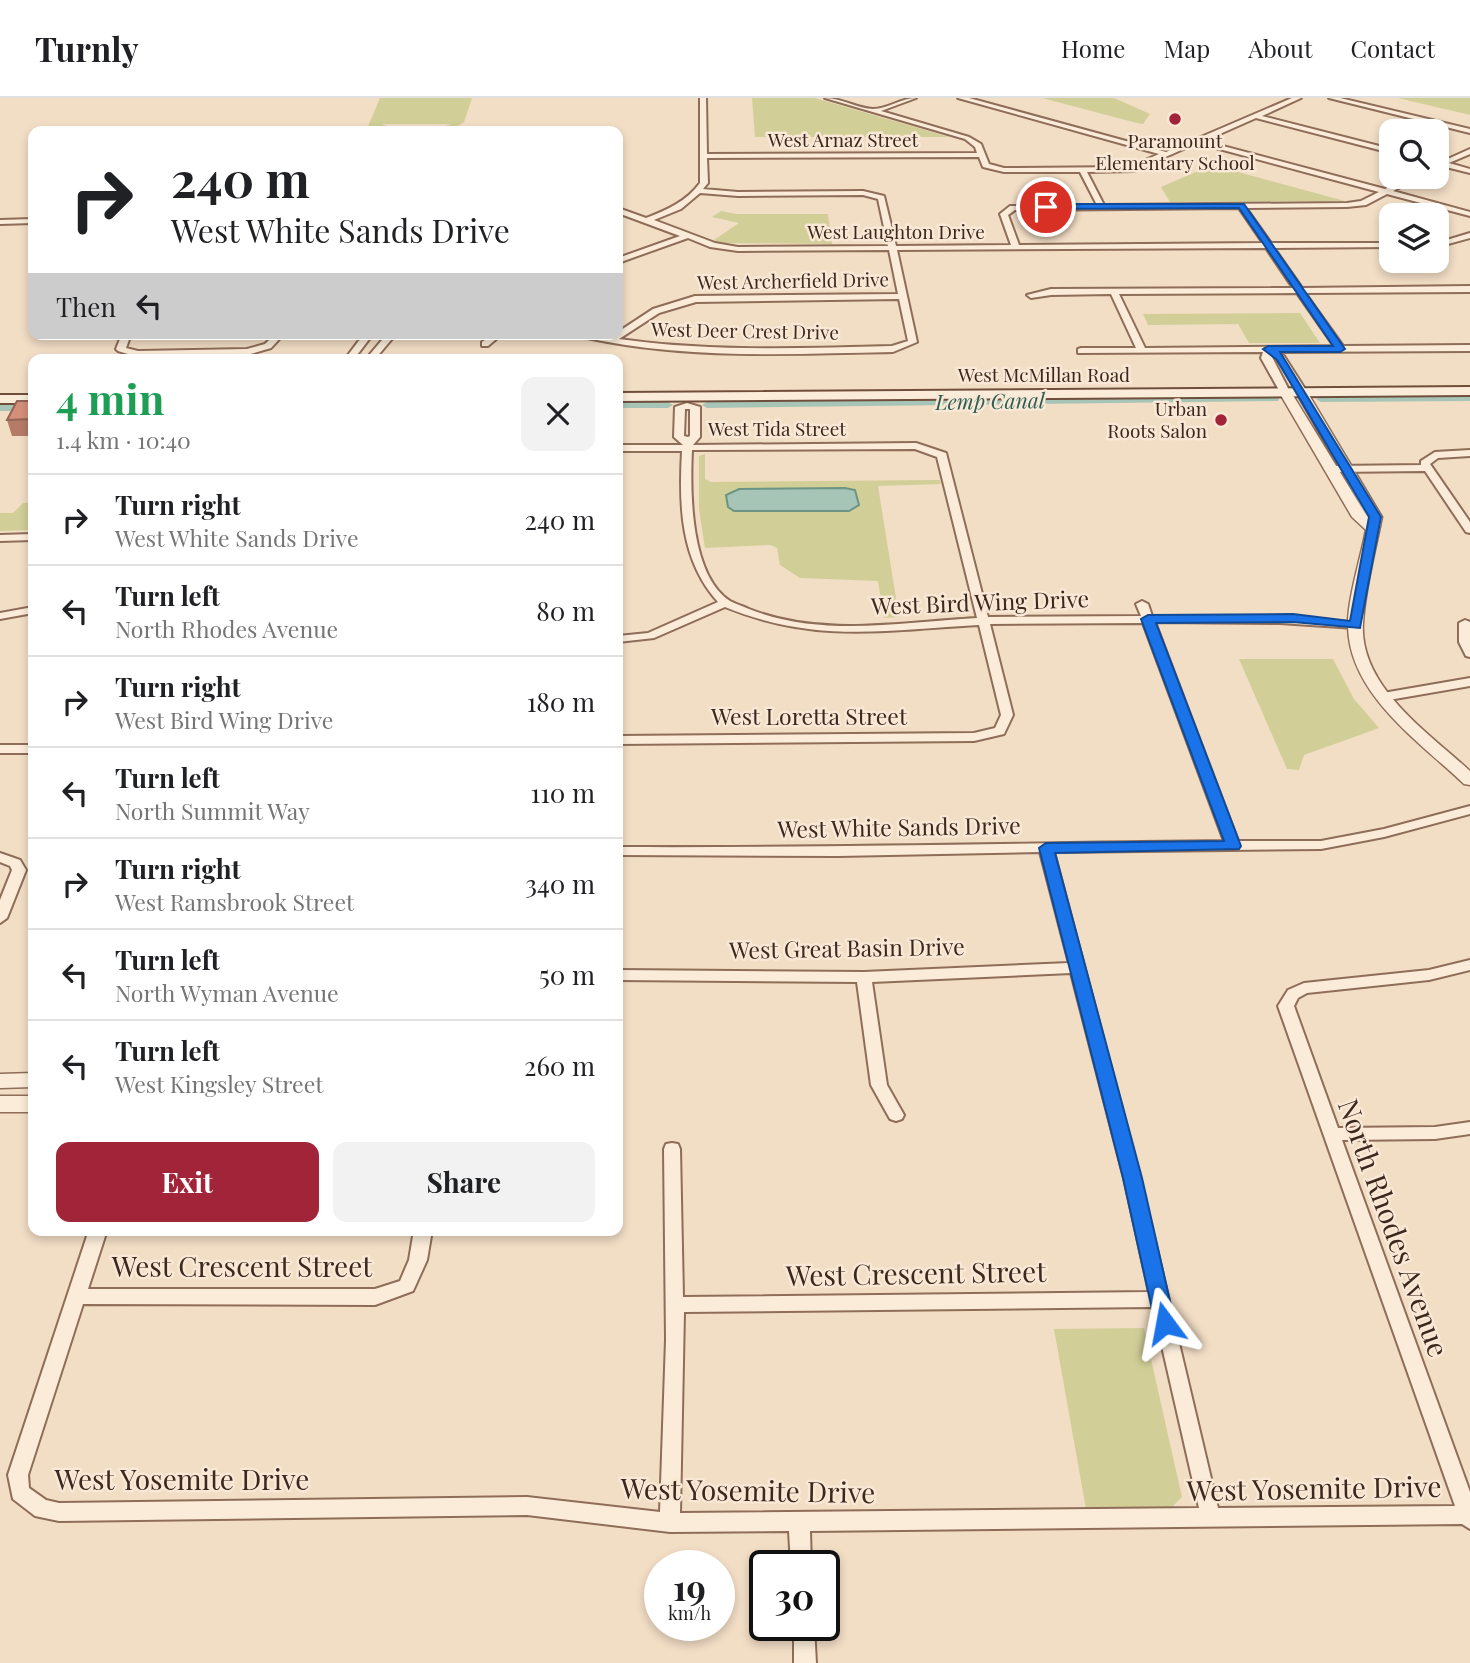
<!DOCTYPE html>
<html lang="en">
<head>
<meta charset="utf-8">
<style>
  :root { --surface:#fff; --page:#f2f2f2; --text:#202124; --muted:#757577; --line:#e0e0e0; --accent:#a22439 }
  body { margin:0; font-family:"Playfair Display",serif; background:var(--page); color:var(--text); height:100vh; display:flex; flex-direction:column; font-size:26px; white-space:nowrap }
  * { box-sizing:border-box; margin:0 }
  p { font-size:23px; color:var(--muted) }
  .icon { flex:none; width:38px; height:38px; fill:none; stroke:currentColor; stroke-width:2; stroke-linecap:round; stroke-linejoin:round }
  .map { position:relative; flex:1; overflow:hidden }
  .side { position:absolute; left:28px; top:256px; width:595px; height:882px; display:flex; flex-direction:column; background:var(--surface); border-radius:14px; box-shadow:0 4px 10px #0003 }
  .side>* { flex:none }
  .guide { position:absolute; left:28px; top:28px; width:595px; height:214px; border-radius:14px; box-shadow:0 4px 10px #0003; background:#fff; color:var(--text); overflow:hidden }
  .fabs { position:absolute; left:1379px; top:21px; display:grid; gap:14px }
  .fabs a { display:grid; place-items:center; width:70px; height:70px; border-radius:14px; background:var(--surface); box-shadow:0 4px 10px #0003; font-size:35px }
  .speed { position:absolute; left:644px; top:1452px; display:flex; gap:14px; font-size:35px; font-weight:700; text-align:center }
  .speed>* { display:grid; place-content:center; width:91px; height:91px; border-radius:50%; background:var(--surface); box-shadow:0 4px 10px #0003; line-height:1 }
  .speed small { font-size:18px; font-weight:400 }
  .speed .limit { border:4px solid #111; border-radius:10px; background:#fff; color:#111 }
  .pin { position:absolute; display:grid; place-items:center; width:60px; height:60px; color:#fff; margin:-30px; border:4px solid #fff; border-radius:50%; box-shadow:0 2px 7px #0007 }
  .me { position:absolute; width:77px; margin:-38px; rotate:347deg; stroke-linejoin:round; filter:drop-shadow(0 0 5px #0008) }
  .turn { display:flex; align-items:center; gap:24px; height:147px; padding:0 28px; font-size:32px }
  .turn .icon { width:91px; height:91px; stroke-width:2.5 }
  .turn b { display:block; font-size:49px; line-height:60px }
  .then { display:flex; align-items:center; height:66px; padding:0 28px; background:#0003; gap:14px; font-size:26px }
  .round { display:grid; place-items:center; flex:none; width:74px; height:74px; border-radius:14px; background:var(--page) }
  .headline { display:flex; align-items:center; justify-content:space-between; height:119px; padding:0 28px }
  h1 { font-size:42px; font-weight:700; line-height:52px; color:#1e9e55 }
  .button { display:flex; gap:14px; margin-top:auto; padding:14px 28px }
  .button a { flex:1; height:80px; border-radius:14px; background:var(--accent); color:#fff; font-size:28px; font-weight:700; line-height:80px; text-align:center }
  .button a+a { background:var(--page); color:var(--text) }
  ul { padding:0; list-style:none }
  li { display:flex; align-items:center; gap:21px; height:91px; padding:0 28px; border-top:2px solid var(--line) }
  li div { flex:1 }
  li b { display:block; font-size:26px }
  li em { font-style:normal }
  header { display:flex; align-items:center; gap:42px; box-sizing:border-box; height:98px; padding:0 35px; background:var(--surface); border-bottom:2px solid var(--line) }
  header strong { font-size:33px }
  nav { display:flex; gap:38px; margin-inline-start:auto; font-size:24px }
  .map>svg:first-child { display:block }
  .green { fill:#d1cf97 }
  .water { fill:#a7c5b7; stroke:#6c9484; stroke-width:2 }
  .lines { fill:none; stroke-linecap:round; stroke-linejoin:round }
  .canal { fill:#a7c5b7; fill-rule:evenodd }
  .minor-casing { stroke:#8e6d59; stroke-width:4 }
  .tertiary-casing { stroke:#8e6d59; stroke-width:3 }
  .secondary-casing { stroke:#704e3c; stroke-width:4 }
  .minor { fill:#fbecd9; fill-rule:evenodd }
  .tertiary { fill:#fbecd9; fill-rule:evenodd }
  .secondary { fill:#fbecd9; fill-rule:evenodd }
  .wall { fill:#b57b67 }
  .building { fill:#d38f78; stroke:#946454; stroke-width:2 }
  .route { fill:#1a73e8; stroke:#114b97; stroke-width:2 }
  .poi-dot { fill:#a22439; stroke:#f8e8d5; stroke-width:2.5 }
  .labels { text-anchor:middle; stroke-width:5; stroke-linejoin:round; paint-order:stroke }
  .far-street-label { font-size:19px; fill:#3d281e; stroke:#f8e8d5 }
  .far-poi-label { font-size:19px; fill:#3d281e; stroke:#f8e8d5 }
  .far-water-label { font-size:21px; font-style:italic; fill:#2c5e53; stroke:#f8e8d5 }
  .street-label { font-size:23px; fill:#3d281e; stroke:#f8e8d5 }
  .near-street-label { font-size:28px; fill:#3d281e; stroke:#f8e8d5 }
</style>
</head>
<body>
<header>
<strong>Turnly</strong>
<nav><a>Home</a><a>Map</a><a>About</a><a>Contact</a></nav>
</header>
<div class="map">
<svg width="1470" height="1565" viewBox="0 0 1470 1565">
  <rect width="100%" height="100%" fill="#f2ddc5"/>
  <path class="green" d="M380,0H472L464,24L449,33H433L451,26H382L396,33H366Z
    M752,0H815L949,39H755Z
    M1042,0H1114L1150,16L1143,26L1137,25Z
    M1398,0H1470V17Z
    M1212,67L1345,103L1170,104L1161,89Z
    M721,113L736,116H828L832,146L721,145L714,142L739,125L712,119Z
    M1300,215L1320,245H1249L1238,226L1148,227L1143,216Z
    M705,356V381L711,384L940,382L941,386L878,388L899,519L884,520L878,483L800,480L780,467L777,450L770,447L705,450L699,411V358Z
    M23,405H33V432L0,433V415H13Z
    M1239,561H1333L1354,601L1379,630L1304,657L1299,672L1287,671Z
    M1144,1230L1182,1399L1171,1410L1086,1411L1054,1231Z"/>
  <path class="water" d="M845,390L855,392L859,407L849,413H734L728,409L726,397L739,391Z"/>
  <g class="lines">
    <path class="canal" d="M1470,297V303L1321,304L1316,301L1321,298Z
      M1274,298L1279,301L1278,303L707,310L702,307L707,304Z
      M618,304H668L673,307L668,310H618Z
      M0,307H33V313H0Z"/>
    <defs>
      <path id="minor" d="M700,0H706L707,56L977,55L975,49L965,41L825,0C842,0 858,11 873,11C888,11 901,0 916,0L881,13L969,39L981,46L989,66L1004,70L1130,69L1159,56L958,0H969L1166,54L1292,0H1301L1262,18L1391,51V55L1256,20L1204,43L1385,91L1411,79H1420L1393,93L1470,114V118L1387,96L1366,107L1347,109L1246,110L1271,145H1391V149L1274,150L1302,190L1470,188V194L1305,195L1343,248L1470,247V253L1279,254L1284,258L1307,294L1299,296L1278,262L1271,257L1290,294L1285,297L1280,294L1261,260L1263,254L1078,255V251L1081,250H1136L1111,196L1051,197L1031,200L1027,197L1051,191L1293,190L1266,150L897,152L917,244L893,254C787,256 681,262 578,238L577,236C591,236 605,239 618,236V234L653,211L695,198L898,196L889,152L738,153L710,149L688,140L618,165V160L680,138L618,115V110L646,120C667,112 687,103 700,85ZM1197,45L1379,94L1361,103L1347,105L1104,107L1087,74L1134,73ZM979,59L983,69L1004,74H1080L1097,107L1010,108L1000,116L1011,147L896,148L884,98L863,93L738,94L703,91L708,85L707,60ZM700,95L738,98L863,97L878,101L888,148L738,149L715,145L654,122L681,111ZM1239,110L1263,145L1019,147L1008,117L1015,112ZM1297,195L1334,248L1145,250L1119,196ZM899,201L908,243L892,248C801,250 710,254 619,241L659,215L696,204Z
        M1329,0H1340L1470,31V35Z
        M1470,51V56L1449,65L1470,71V75L1442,68L1437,70V63L1441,64Z
        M33,121V125L0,126V122Z
        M1470,135V140L1437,149V145Z
        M122,236H131L126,250L138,253L247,251L265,246L275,236H284L271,250L247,257L138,259L118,253L116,251Z
        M364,236H373L354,261H345Z
        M387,236H396L375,261H366Z
        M492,236H502L488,248H482V244Z
        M687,305L700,309V339L693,347L916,345L946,355L988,519L1141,518L1136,506L1142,503L1148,506L1152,518H1280L1359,525L1361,527L1355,530L1280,525L1155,524L1238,743H1321L1384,731L1470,708V716L1384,739L1321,751L1054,754L1140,1080L1218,1410L1455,1408L1278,908L1288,892L1304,885L1429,872L1470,862V872L1429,882L1307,895L1298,900L1294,908L1338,1030L1435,1029L1470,1024V1036L1435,1041L1342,1042L1470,1394V1431L1462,1426L810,1433L811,1468H791L789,1433L670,1434L527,1417L59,1423L35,1418L13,1401L8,1377L89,1132H107L88,1191H375L400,1183L409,1162L414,1132H432L427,1162L413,1193L375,1207L83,1206L28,1377L29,1390L46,1402L59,1405L527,1399L660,1414L666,1242L664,1051L666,1046L672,1045L678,1046L680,1051L683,1199L1149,1194L1124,1080L1071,875L872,884L887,987L904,1017L902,1021L896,1023L890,1021L871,987L857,884L618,882V872L864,874L1069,865L1040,754L838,758L618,757V749C820,750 1022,745 1224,743L1143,525L990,526L1013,617L1004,636L974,643L618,646V638L974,635L995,630L1001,617L979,527C885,532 816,546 725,509L654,540L618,544V538L648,535L718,504C680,462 679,406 682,353H618V347H683L674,339L675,309ZM685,311H690V338L688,339L684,338ZM915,351L937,359L977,520C902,524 821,540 749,511C743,508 735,506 730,503C690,477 690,394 692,352ZM1153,1209L1199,1410L680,1415L684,1214Z
        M1470,352V358L1438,360L1430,366L1470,424V435L1466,434L1425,373L1335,374L1330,371L1335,368L1421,367V363L1435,354Z
        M33,436V442L0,443V437Z
        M33,509V515L0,521V515Z
        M1465,522L1470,524V559L1466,558L1459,544V525Z
        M1470,580V588L1383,603L1377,599L1383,595Z
        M0,647H33V655H0Z
        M0,755L20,762L26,772L7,820L0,825V802L12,772L10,768L0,764Z
        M794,1528H814L816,1565H794Z"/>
      <path id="tertiary" d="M1281,292L1291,294L1368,420L1296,294L1306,292L1382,419C1375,454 1365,490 1363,525C1359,589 1429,635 1470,673V687L1464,686C1419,643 1350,597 1348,529C1347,503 1361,459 1366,432L1352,419L1279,294Z
        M33,975V989L0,990V976Z
        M0,998H33V1014H0Z"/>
      <path id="secondary" d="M1470,289V297L618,303V295Z
        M0,297H33V305H0Z"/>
    </defs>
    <use href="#minor" class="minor-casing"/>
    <use href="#tertiary" class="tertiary-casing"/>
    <use href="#secondary" class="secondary-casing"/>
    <use href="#minor" class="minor"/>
    <use href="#tertiary" class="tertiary"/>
    <use href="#secondary" class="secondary"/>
  </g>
  <path class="wall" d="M33,303V338H12L7,322Z"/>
  <path class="building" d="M17,303H33V321L7,322Z"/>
  <path class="route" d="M1046,106H1244L1345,251L1340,254H1280L1381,419L1360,530L1293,524L1156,525L1241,748L1239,751L1055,755L1142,1080L1175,1225L1172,1231L1165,1234L1158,1231L1155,1225L1123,1080L1039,750L1046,745L1224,743L1141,521L1148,517L1293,516L1350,523L1369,419L1277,262L1263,251L1268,248H1333L1239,110L1043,111Z"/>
  <g class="poi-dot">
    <circle cx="1175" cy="21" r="7"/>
    <circle cx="1221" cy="322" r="7"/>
  </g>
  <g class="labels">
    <g class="far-street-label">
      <text x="843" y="49">West Arnaz Street</text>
      <text x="896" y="141">West Laughton Drive</text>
      <text transform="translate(793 183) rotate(-1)" y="7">West Archerfield Drive</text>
      <text transform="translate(745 233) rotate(1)" y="7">West Deer Crest Drive</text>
      <text x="1044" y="284">West McMillan Road</text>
      <text x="777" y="338">West Tida Street</text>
    </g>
    <g class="far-poi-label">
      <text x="1175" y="50">Paramount<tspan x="1175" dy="22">Elementary School</tspan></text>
      <text x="1207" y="318" text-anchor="end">Urban<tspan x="1207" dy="22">Roots Salon</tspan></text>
    </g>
    <g class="far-water-label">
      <text transform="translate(990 304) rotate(-1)" y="7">Lemp Canal</text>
    </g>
    <g class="street-label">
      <text transform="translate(980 505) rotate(-2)" y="8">West Bird Wing Drive</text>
      <text x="809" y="627">West Loretta Street</text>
      <text transform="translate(899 730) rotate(-1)" y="8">West White Sands Drive</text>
      <text transform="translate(847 851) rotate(-1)" y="8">West Great Basin Drive</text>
    </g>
    <g class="near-street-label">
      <text transform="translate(1393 1130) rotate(70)" y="10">North Rhodes Avenue</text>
      <text x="242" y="1179">West Crescent Street</text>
      <text transform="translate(916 1176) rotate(-1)" y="10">West Crescent Street</text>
      <text x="182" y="1392">West Yosemite Drive</text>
      <text transform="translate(1314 1391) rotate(-1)" y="10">West Yosemite Drive</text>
      <text transform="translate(748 1393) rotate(1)" y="10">West Yosemite Drive</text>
    </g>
  </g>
</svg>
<div class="fabs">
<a><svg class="icon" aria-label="search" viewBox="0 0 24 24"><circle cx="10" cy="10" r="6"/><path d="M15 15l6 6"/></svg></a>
<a><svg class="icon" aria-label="layers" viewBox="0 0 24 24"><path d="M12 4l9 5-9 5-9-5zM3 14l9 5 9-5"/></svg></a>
</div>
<div class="speed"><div>19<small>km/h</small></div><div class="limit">30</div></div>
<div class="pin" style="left:1046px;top:109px;background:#d93025"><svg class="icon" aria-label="arrive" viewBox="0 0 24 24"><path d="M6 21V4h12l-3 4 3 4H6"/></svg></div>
<svg class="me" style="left:1165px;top:1225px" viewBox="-20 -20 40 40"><path d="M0-17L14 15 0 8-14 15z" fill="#1a73e8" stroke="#fff" stroke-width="4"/></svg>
<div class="guide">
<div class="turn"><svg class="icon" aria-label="right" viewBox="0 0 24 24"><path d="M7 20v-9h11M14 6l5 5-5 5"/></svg><div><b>240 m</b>West White Sands Drive</div></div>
<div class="then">Then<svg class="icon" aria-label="left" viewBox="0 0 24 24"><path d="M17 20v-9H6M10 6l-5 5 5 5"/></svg></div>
</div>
<section class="side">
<div class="headline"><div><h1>4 min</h1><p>1.4 km · 10:40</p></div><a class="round"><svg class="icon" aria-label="close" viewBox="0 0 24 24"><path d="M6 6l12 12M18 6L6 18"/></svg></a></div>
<ul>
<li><svg class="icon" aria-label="right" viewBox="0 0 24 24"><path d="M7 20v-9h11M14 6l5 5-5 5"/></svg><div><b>Turn right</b><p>West White Sands Drive</p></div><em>240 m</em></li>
<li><svg class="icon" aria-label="left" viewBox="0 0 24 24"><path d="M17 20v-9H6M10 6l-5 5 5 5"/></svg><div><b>Turn left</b><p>North Rhodes Avenue</p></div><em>80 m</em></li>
<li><svg class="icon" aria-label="right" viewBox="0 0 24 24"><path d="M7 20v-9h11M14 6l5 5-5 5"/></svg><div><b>Turn right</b><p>West Bird Wing Drive</p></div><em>180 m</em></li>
<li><svg class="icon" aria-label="left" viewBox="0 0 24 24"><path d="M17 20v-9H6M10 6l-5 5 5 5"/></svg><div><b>Turn left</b><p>North Summit Way</p></div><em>110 m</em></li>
<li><svg class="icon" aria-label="right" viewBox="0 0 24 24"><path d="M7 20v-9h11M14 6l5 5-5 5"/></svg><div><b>Turn right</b><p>West Ramsbrook Street</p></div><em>340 m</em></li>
<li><svg class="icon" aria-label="left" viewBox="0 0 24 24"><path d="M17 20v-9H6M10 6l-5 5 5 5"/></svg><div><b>Turn left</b><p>North Wyman Avenue</p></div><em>50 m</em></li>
<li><svg class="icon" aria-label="left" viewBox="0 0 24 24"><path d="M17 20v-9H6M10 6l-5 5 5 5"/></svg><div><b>Turn left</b><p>West Kingsley Street</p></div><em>260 m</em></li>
</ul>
<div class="button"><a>Exit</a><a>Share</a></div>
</section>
</div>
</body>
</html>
